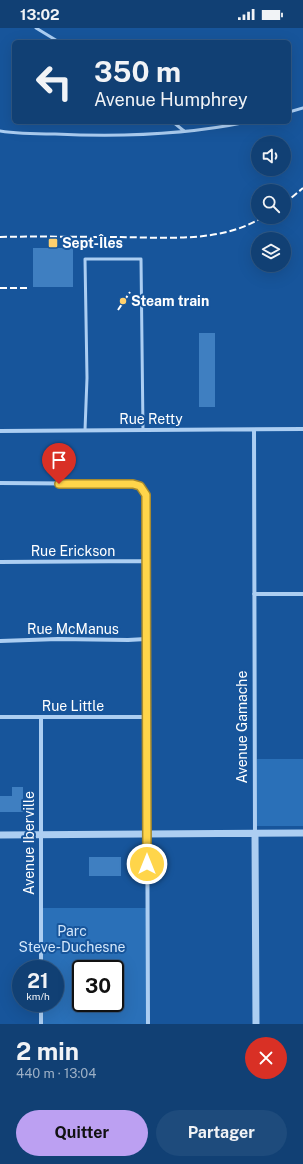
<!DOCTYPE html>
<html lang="fr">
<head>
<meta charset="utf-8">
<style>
  :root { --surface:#114074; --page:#1e4b7c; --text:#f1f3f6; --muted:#9cafc5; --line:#305986; --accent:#bca0f2 }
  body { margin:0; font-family:"Public Sans",sans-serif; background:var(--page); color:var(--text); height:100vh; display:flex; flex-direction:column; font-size:15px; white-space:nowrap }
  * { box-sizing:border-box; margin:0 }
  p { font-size:13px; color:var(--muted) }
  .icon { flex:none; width:22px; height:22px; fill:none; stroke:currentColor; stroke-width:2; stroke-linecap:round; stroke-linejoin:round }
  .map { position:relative; height:996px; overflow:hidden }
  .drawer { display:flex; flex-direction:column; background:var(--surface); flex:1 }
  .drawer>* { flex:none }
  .top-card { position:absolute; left:12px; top:12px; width:279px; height:84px; border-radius:6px; box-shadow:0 4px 16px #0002,0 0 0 1px var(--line); background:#114074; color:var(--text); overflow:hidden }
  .controls { position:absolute; left:251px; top:108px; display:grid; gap:8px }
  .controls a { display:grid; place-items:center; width:40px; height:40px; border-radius:50%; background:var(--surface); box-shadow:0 4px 16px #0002,0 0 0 1px var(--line); font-size:20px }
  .speed { position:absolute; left:12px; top:932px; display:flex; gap:8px; font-size:20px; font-weight:700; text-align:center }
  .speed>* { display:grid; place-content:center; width:52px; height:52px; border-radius:50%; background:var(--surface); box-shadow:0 4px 16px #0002,0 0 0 1px var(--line); line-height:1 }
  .speed small { font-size:10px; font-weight:400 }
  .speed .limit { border:2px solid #111; border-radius:6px; background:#fff; color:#111 }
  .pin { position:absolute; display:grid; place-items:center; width:34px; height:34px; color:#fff; margin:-41px -17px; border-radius:50% 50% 50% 0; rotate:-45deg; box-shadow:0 0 4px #0007 }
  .pin .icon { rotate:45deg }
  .me { position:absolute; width:44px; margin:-22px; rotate:0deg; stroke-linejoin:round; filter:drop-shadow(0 0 3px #0008) }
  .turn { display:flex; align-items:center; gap:14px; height:84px; padding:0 16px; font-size:18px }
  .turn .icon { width:52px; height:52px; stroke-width:2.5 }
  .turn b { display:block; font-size:28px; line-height:34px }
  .round { display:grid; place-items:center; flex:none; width:42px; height:42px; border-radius:21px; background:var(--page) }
  .head { display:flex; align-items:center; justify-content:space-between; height:68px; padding:0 16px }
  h1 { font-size:24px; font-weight:700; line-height:30px }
  .primary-button { display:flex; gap:8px; margin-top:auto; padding:8px 16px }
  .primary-button a { flex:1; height:46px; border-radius:24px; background:var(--accent); color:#111; font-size:16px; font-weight:700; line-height:46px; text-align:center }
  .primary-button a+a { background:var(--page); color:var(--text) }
  .status { display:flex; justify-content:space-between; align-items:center; height:28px; padding:0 20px; background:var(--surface); direction:ltr }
  .status svg { height:11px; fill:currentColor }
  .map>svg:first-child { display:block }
  .green { fill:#2a70b8; fill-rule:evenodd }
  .building { fill:#3f7fc1 }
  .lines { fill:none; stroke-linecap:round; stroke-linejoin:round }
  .service { stroke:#accef2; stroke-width:3 }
  .minor { stroke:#accef2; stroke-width:4 }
  .tertiary { stroke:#accef2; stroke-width:7 }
  .rail { stroke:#fff; stroke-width:2; stroke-dasharray:7 3; stroke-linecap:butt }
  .route-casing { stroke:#a68a30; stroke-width:10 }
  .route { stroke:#ffd54a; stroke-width:7 }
  .poi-dot { fill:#ffd06d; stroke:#17559b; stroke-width:1.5 }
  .labels { text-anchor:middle; stroke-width:4; stroke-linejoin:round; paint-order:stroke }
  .poi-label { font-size:14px; font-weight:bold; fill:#fff; stroke:#17559b; text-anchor:start }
  .street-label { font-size:14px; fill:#fff; stroke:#17559b }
  .park-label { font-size:14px; fill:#d4e8fc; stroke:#17559b }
</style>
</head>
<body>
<div class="status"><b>13:02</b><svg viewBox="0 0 49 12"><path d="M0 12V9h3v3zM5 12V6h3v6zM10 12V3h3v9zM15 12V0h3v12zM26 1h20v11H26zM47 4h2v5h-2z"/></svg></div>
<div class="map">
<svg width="303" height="996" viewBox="0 0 303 996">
  <rect width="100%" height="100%" fill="#17559b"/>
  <path class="green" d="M257,731H303V798H256Z
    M40,880H147L148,996H41V975H55V941H41ZM81,941H115V975H81Z"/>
  <path class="building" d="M33,220H73V259H33Z
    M199,305H215V379H199Z
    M12,759H23V784H0V768H12Z
    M89,829H121V848H89Z"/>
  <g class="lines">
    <path class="service" d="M36,0L59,14
      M289,84L303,80
      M173,94L184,103
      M0,103C18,106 37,106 55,106C119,109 185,107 247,94
      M85,402L87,350L85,231H141L143,402"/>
    <path class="minor" d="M254,402L255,805
      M0,403L303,401
      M0,455L133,456L140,458L146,467L148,996
      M0,534L145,533
      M254,566H303
      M0,613L58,611L128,612L146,611
      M0,689H146
      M41,689V941
      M41,975V996"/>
    <path class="tertiary" d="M255,806L256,996
      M0,807L303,805"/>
    <path class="rail" d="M284,176L303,160
      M0,209C38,208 76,209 114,209C163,209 220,216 263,189
      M0,260H29
      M118,282L130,264"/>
  </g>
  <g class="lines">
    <defs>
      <path id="route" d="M59,456H133L140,458L146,467L147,836"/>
    </defs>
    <use href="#route" class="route-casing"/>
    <use href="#route" class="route"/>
  </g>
  <g class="poi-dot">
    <rect x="48" y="210" width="10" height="10" rx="2"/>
    <circle cx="123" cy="273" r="4"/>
  </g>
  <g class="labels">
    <g class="poi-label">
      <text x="62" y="220">Sept-Îles</text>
      <text x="131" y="278">Steam train</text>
    </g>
    <g class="street-label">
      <text x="151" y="396">Rue Retty</text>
      <text x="73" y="528">Rue Erickson</text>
      <text x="73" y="606">Rue McManus</text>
      <text x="73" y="683">Rue Little</text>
      <text transform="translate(242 699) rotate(-90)" y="5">Avenue Gamache</text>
      <text transform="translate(29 815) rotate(-90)" y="5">Avenue Iberville</text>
    </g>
    <g class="park-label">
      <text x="72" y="908">Parc<tspan x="72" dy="16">Steve-Duchesne</tspan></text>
    </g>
  </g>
</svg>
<div class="controls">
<a><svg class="icon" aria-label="sound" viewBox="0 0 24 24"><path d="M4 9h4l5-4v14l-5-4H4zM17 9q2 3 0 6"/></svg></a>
<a><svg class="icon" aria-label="search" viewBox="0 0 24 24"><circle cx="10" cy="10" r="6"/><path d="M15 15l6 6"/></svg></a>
<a><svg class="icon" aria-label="layers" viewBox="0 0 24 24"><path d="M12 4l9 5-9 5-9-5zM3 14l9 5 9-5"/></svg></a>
</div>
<div class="speed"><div>21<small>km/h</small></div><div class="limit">30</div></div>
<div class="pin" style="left:59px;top:456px;background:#d93025"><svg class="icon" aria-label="arrive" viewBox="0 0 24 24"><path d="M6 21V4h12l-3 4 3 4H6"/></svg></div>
<svg class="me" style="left:147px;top:836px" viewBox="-20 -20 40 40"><circle r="17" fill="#ffd54a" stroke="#fff" stroke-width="3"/><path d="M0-11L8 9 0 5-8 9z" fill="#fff"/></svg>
<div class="top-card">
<div class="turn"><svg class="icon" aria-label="left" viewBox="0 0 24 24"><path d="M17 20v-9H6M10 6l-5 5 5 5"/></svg><div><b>350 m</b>Avenue Humphrey</div></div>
</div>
</div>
<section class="drawer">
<div class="head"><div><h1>2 min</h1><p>440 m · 13:04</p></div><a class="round" style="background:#d93025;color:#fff"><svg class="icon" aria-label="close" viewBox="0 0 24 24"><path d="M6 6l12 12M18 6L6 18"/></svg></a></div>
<div class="primary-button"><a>Quitter</a><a>Partager</a></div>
</section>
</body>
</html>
